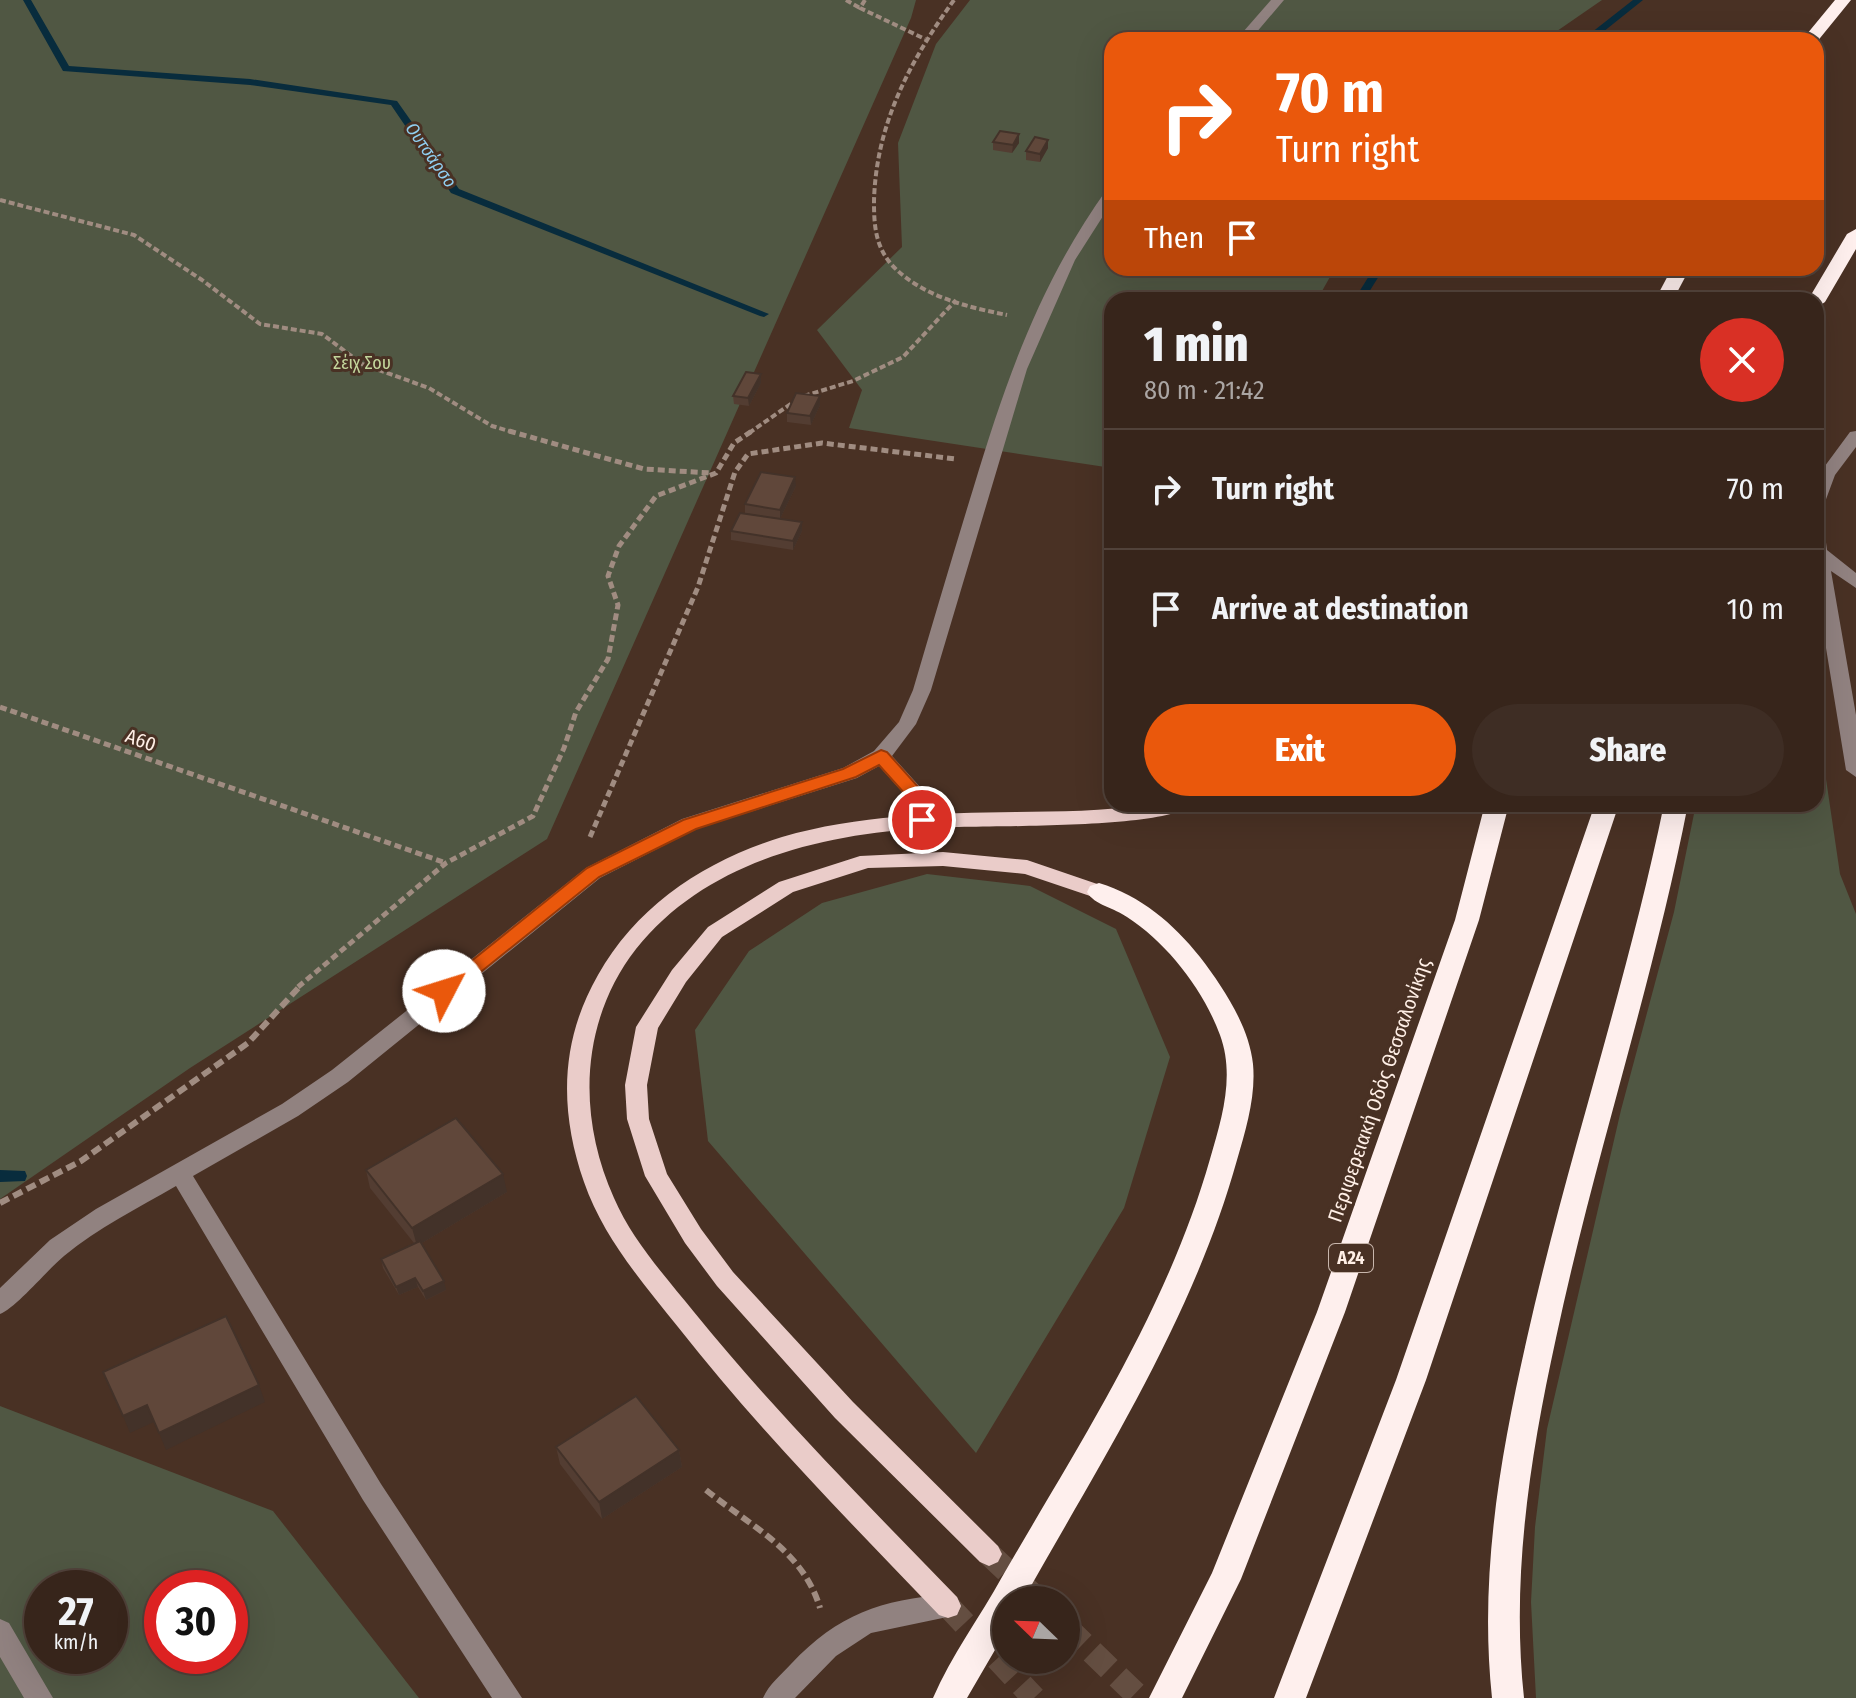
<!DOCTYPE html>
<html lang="en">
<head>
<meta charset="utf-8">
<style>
  :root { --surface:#37251b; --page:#3e2d24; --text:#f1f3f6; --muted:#aaa5a3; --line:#51423a; --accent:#ea580c }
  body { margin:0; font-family:"Fira Sans Condensed",sans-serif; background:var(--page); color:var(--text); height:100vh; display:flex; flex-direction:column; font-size:30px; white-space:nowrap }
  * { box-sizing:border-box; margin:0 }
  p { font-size:26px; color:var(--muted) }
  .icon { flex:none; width:44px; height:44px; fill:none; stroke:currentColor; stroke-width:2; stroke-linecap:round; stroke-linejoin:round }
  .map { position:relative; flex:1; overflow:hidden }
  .side { position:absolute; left:1104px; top:292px; width:720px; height:520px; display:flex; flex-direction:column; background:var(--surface); border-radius:24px; box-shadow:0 8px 32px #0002,0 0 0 2px var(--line) }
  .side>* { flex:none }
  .top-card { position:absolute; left:1104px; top:32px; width:720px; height:244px; border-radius:24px; box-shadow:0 8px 32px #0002,0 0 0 2px var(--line); background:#ea580c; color:#fff; overflow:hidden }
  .needle { width:52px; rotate:293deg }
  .tools { position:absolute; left:992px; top:1586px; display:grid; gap:16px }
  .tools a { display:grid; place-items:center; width:88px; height:88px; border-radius:50%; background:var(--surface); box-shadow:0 8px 32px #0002,0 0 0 2px var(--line); font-size:40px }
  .speed { position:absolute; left:24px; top:1570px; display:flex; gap:16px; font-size:40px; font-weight:700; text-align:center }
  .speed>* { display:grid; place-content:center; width:104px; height:104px; border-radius:50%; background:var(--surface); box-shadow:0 8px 32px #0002,0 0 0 2px var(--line); line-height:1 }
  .speed small { font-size:20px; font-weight:400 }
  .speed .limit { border:12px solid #d22; background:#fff; color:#111 }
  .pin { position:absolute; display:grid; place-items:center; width:68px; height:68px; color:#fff; margin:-34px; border:4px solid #fff; border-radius:50%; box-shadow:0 2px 8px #0007 }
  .me { position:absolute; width:88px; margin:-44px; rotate:50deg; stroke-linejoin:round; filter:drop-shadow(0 0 6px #0008) }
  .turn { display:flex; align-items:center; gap:28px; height:168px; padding:0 40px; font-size:36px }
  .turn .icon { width:104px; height:104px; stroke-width:2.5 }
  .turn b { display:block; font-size:56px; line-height:68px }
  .then { display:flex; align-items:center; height:76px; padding:0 40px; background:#0003; gap:16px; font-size:30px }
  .round { display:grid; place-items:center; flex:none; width:84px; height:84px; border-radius:42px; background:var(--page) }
  .head { display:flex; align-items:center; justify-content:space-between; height:136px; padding:0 40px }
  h1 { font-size:48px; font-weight:800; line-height:60px }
  .button { display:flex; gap:16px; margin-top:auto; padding:16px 40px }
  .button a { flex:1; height:92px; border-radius:48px; background:var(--accent); color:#fff; font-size:32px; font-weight:800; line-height:92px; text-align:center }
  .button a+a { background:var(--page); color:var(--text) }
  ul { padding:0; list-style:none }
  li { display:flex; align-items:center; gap:24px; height:120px; padding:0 40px; border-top:2px solid var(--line) }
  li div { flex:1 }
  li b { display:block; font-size:30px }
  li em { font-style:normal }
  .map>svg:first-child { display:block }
  .green { fill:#505743; fill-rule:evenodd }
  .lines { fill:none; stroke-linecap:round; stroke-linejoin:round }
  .stream { fill:#082c3d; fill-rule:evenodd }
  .major-tunnel { stroke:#644e41; stroke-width:24; stroke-dasharray:24 12; stroke-linecap:butt }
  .path-far2 { stroke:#a08c81; stroke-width:4; stroke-dasharray:6 3; stroke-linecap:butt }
  .path-far1 { stroke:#a08c81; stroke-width:5; stroke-dasharray:7 4; stroke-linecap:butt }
  .path { stroke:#a08c81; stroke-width:6; stroke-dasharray:10 5; stroke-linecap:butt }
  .minor { fill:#918280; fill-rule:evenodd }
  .major { fill:#eaccc9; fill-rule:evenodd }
  .highway { fill:#feefed; fill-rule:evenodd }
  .wall { fill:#533d32 }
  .shaded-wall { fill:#433229 }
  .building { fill:#60473a; stroke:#433229; stroke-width:2 }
  .route { fill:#ea580c; stroke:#983908; stroke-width:2 }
  .labels { text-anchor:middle; stroke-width:6; stroke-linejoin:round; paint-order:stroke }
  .far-water-label { font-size:18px; font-style:italic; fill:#90cef0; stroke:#493124 }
  .far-park-label { font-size:18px; fill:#c3d69c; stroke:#493124 }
  .shield { fill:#493124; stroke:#c8b6ac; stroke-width:2 }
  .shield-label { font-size:18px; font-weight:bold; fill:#ffefe6 }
  .street-label { font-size:20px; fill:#ffefe6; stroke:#493124 }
</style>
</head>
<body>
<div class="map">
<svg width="1856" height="1698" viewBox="0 0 1856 1698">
  <rect width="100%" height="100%" fill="#493124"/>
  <path class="green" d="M0,0H916L911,18L547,839L190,1068L0,1199Z
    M970,0H1602L1544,40H1112V268H1335L1317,300H1112V468L849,428L862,390L817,330L902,247L898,143L936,44Z
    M1816,711L1840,874L1856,914V1698H1536L1531,1602L1535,1527L1547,1429L1621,1110L1674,912L1696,804H1816Z
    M927,874L1030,886L1116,929L1170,1057L1124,1208L976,1453L708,1141L695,1030L749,951L822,903Z
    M0,1406L273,1511L419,1698H0ZM42,1588H110V1656H42ZM162,1588H230V1656H162Z"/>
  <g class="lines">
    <path class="stream" d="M23,0H31L69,66L250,79L397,101L459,189L769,314L764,317L760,316L451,193L391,105L250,85L63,71Z
      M1633,0H1643L1593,40H1582Z
      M1374,268H1384L1369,292L1368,300H1358L1359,292Z
      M0,1170L25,1171L27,1176L25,1181L0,1182Z"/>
    <path class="major-tunnel" d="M989,1554L1038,1600
      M948,1606L1034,1698
      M1066,1627L1140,1698"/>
    <path class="path-far2" d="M846,0L860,8
      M865,0L860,8L925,39
      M954,0C910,61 876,124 874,201C874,224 875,245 891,264C920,296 967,307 1007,315
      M0,200L134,235L202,280L260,324L322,334L362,364L429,388L492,426L516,433
      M804,396L853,381L903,357L956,300
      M749,433L795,401"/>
    <path class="path-far1" d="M509,431L644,469L711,473
      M0,707L446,863
      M590,837L698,587L735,472L748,454L822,443L956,459
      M298,987L446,863L533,816L564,748L576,712L608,659L618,605L608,576L619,546L656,496L716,473L734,443L752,431"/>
    <path class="path" d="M0,1203L81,1161L248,1043L301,985
      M706,1490C750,1526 803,1550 820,1608"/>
    <path class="minor" d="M1271,0H1284L1250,40H1236Z
      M1112,188V202L1075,260L1027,369L931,690L916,724L892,756L921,788L932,820L929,825H915L905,795L879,766L857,778L696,829L600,878L348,1082L298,1116L193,1176L381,1484L522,1698H492L363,1500L176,1186C138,1208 98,1228 64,1256C48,1269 16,1308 0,1314V1288L50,1240L96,1209L282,1104L332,1070L586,868L682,819L843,768L874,751L899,722L913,690C933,622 953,554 974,486C1007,377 1040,283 1107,189Z
      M1856,431V447L1835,475L1825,502L1816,507L1819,474L1850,432Z
      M1816,530L1825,535L1827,550L1856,573V588L1831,571L1856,715V777L1846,770L1816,587Z
      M948,1594L957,1597L961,1606L957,1615L871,1633L836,1656L795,1698H763C769,1684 781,1675 791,1664C838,1614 881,1600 948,1594Z
      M0,1619L9,1623L53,1698H24L0,1657Z"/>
    <path class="major" d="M1147,804L1189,805C1169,830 970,825 929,828C822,834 706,861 636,949C580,1021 577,1116 614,1198C632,1240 665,1276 694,1312C775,1412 867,1504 957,1597L961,1606L957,1615L948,1618L939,1615C849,1521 758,1429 678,1327C642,1282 603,1237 584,1182C559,1110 560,1041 598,975C637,905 706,860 782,837C858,815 937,813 1016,812C1059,811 1104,812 1147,804Z
      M943,852L1027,860L1106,887L1109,892L1106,897L1099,899L1025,874L943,866L868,868L793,892L722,937L686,982L658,1028L647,1085L649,1119L667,1174L701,1229L733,1272L853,1402L998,1546L1002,1554L998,1562L989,1566L980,1562L835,1418L717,1286L685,1243L645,1176L627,1119L625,1085L636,1027L672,970L708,927L779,882L860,856Z"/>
    <path class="highway" d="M1835,0H1851L1816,43V40H1802Z
      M1856,229V249L1825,302L1816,308V300H1808L1847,234Z
      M1672,268H1690L1673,300H1655Z
      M1168,804H1193L1189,810L1179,813L1171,811Z
      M1485,804H1509L1479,920L1345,1312L1241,1579L1182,1698H1149L1212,1573L1317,1312L1455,920Z
      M1595,804H1619L1426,1380L1306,1698H1274L1396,1380Z
      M1664,804H1688C1653,984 1594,1159 1556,1338C1530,1457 1511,1577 1524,1698H1492C1479,1576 1500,1457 1527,1338C1567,1159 1627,984 1664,804Z
      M1099,883C1141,896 1173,923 1200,957C1223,987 1249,1026 1253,1064C1256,1096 1246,1129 1237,1160C1193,1318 1103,1458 1023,1600H1006V1631L967,1698H933C951,1656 980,1617 1002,1577C1080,1442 1167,1310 1210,1159C1222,1118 1235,1076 1220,1035C1203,989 1167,943 1127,917C1115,908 1094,905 1087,892L1090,886Z"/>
  </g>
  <path class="wall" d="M1048,140V148L1040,162L1026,160V151Z
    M993,142L1019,143L1012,153L993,150Z
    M761,383L749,406L734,404L733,396Z
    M820,405L811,425L787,422V413Z
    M796,486L780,519L745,513V504Z
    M731,531H802L793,550L731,540Z
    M366,1170L507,1192L422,1243L446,1290L426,1300L418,1287L399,1295L383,1268L381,1259L414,1243L370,1188Z
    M556,1447L679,1450L682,1467L602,1519L560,1464Z"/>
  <path class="shaded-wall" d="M1019,134V143L1012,153L1013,145Z
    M1048,140V148L1040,162V154Z
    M761,374V383L749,406L748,398Z
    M820,396V405L811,425L810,416Z
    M795,477L796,486L780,519V510Z
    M802,522V531L793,550V541Z
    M503,1174L507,1192L417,1246L412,1228Z
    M415,1278L418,1287L399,1295L396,1287Z
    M444,1281L446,1290L426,1300L423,1291Z
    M259,1385L265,1402L166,1450L159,1433Z
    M147,1405L154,1422L130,1433L123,1416Z
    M679,1450L682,1467L602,1519L599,1502Z"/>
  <path class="building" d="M1000,131L1019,134L1013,145L993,142Z
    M1035,137L1048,140L1040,154L1026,151Z
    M746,372L761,374L748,398L733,396Z
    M796,393L820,396L810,416L787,413Z
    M761,472L795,477L780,510L745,504Z
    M740,513L802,522L793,541L731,531Z
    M456,1118L503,1174L412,1228L366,1170Z
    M420,1241L444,1281L423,1291L415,1278L396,1287L381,1259Z
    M226,1316L259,1385L159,1433L147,1405L123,1416L103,1372Z
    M636,1396L679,1450L599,1502L556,1447Z"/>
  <path class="route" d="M881,750L887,752L920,789L931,820L929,825H916L906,795L879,765L856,777L696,829L599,877L451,996H437L434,991L587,868L683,820L843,769Z"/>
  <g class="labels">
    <g class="far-water-label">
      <text transform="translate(431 155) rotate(55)" y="6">Ουτσάρσο</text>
    </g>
    <g class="far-park-label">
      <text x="362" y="369">Σέιχ Σου</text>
    </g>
    <rect class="shield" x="1329" y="1244" width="44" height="28" rx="6"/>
    <g class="shield-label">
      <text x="1351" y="1264">Α24</text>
    </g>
    <g class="street-label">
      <text transform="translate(141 740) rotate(20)" y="7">Α60</text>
      <text transform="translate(1379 1090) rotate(-71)" y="7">Περιφερειακή Οδός Θεσσαλονίκης</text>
    </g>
  </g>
</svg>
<div class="tools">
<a><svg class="needle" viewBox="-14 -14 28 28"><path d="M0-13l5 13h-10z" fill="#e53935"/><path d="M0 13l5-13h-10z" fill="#aaa5a3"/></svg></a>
</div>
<div class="speed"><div>27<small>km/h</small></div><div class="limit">30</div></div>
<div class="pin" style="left:922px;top:820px;background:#d93025"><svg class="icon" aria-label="arrive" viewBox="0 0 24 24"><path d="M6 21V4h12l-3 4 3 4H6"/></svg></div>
<svg class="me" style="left:444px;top:991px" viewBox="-20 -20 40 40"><circle r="19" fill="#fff"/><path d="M0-13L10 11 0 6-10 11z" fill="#ea580c"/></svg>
<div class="top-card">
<div class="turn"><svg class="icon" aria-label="right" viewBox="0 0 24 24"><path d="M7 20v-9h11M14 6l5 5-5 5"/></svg><div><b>70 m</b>Turn right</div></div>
<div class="then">Then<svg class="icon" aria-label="arrive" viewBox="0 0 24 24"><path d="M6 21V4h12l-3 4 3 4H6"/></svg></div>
</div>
<section class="side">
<div class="head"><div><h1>1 min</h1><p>80 m · 21:42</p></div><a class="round" style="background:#d93025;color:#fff"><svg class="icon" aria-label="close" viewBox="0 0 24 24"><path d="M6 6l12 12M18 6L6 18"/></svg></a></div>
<ul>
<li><svg class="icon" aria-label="right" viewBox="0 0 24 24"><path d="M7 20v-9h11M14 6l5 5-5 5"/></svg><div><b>Turn right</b></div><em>70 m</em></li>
<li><svg class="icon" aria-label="arrive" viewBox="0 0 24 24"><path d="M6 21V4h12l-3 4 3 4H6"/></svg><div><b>Arrive at destination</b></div><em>10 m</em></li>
</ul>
<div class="button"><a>Exit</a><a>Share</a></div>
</section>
</div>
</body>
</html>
